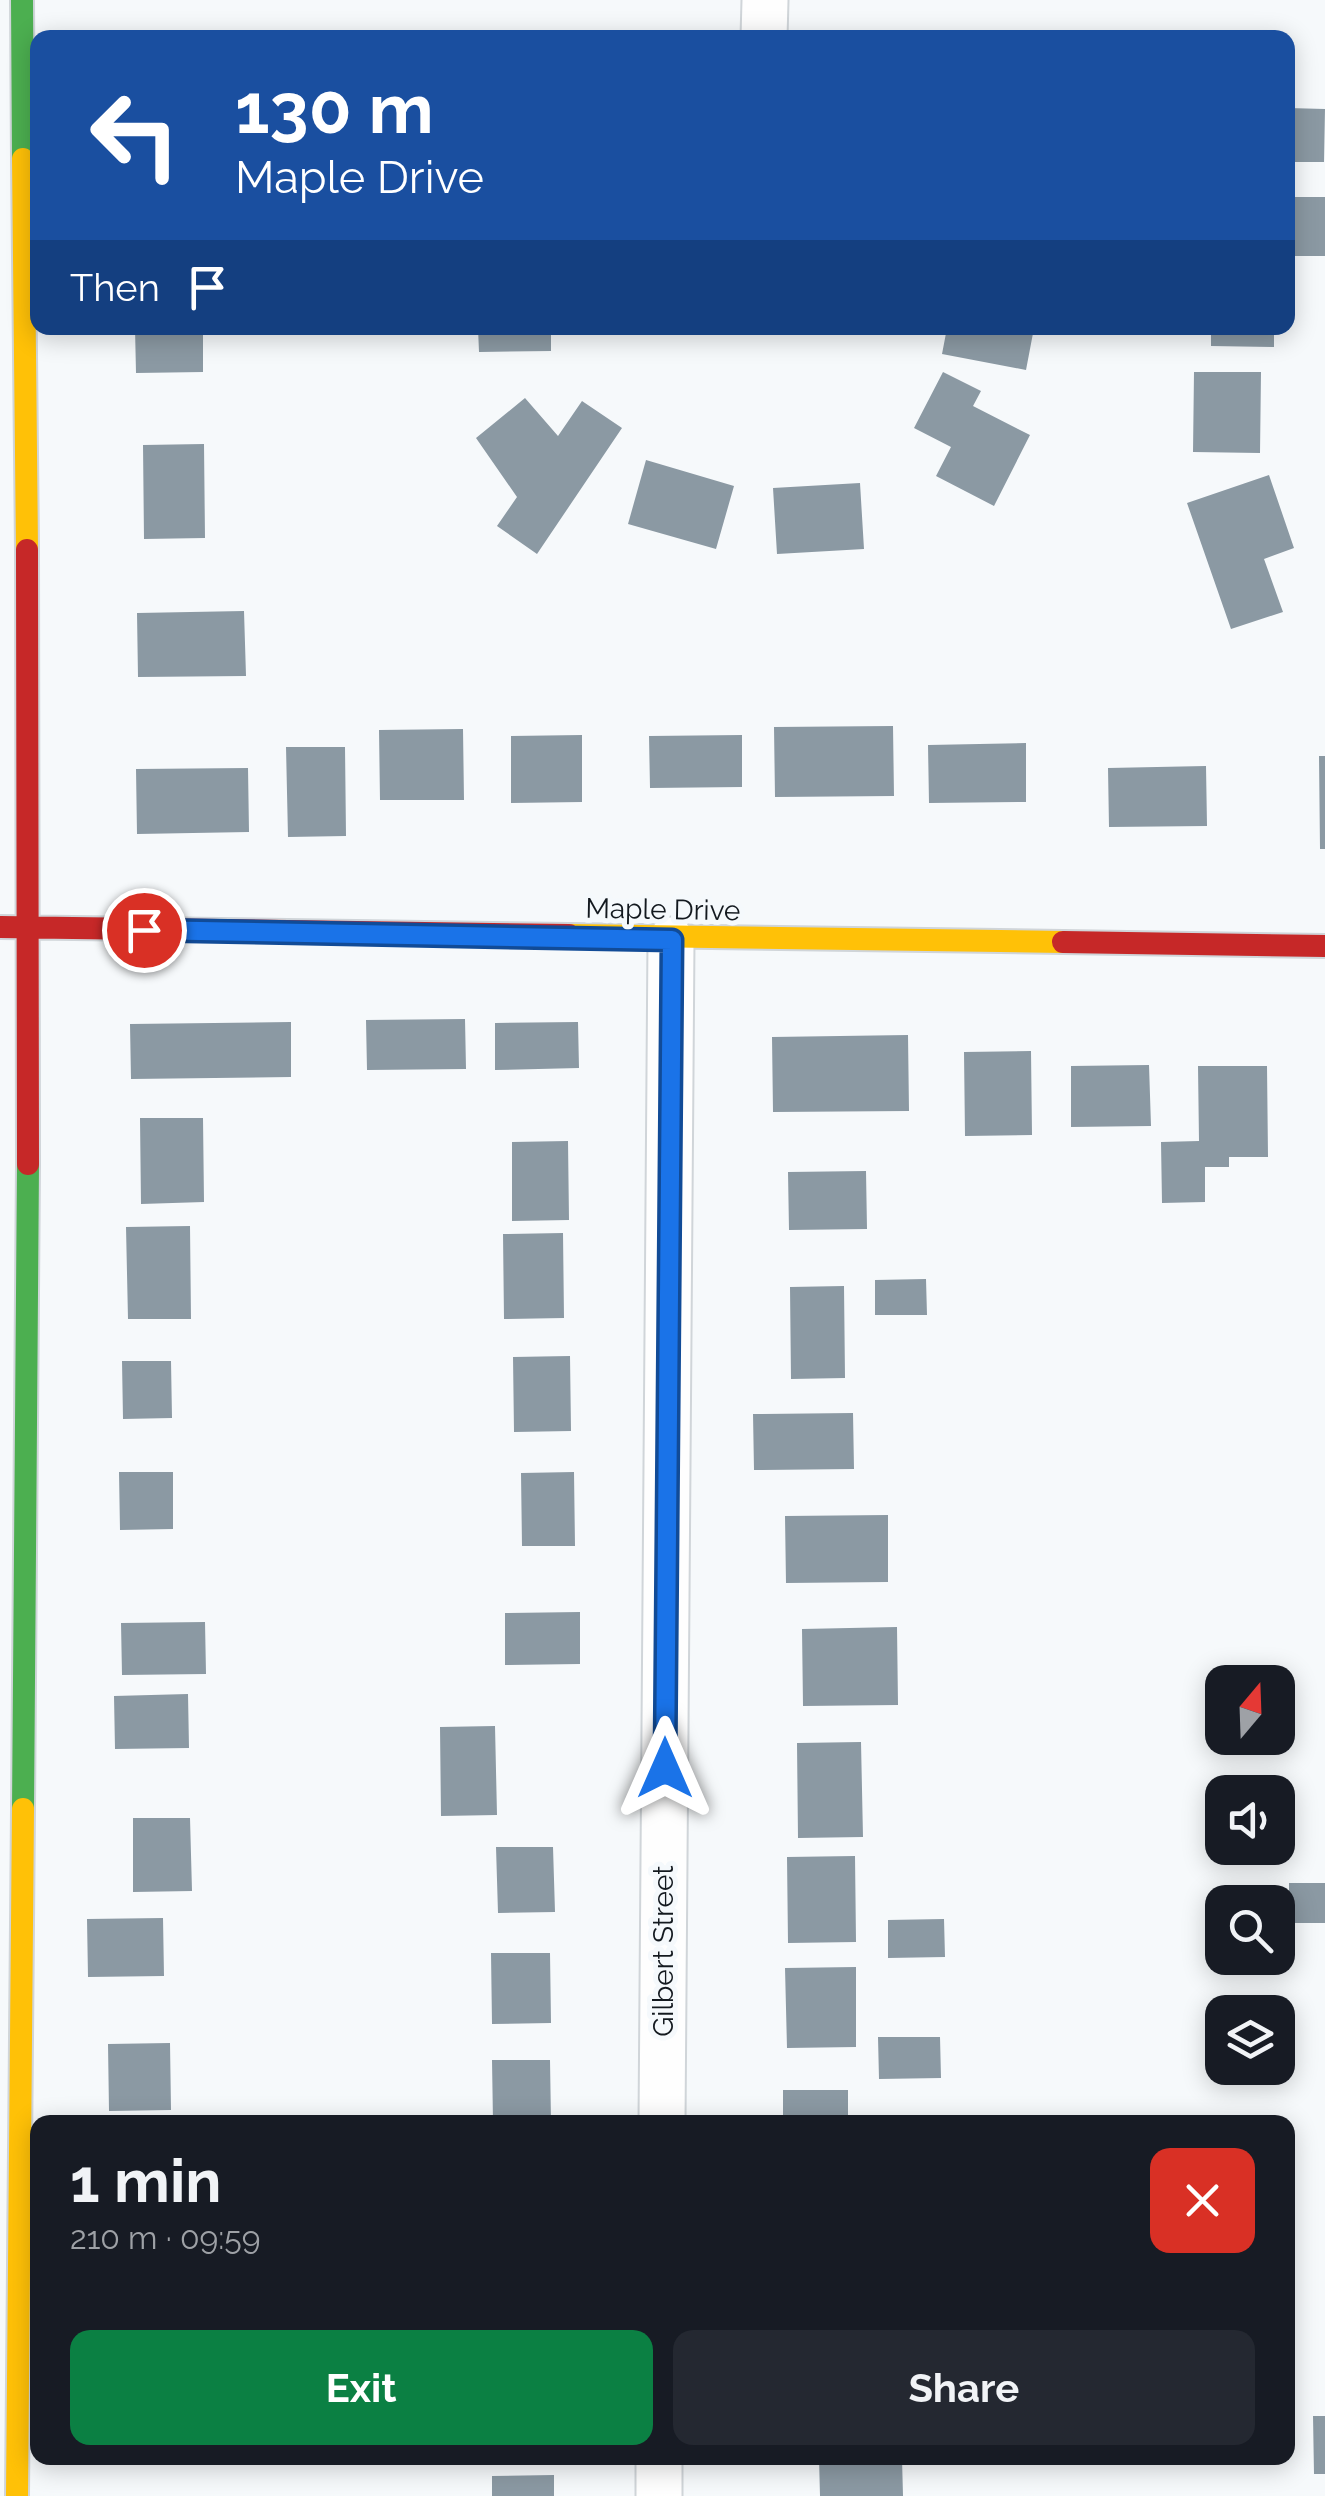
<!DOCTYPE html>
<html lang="en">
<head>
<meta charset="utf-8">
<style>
  :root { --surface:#171b24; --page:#242831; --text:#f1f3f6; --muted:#9ea1a6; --accent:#0b8043 }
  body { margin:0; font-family:Raleway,sans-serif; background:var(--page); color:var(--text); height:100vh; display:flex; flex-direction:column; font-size:38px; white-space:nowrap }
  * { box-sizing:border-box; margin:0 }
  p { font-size:32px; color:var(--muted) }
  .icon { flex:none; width:55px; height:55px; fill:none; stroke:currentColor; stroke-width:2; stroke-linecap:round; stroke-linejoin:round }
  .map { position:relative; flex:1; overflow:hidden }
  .side { position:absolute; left:30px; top:2115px; width:1265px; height:350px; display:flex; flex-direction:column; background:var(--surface); border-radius:20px; box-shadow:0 5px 25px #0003 }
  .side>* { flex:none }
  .banner { position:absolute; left:30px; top:30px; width:1265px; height:305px; border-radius:20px; box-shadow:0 5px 25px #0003; background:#1a4fa0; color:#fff; overflow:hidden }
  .needle { width:65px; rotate:19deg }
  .controls { position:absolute; left:1205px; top:1665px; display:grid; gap:20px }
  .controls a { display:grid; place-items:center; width:90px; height:90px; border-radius:20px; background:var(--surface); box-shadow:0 5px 25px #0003; font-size:50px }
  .pin { position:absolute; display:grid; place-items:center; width:85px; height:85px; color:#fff; margin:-42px; border:5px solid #fff; border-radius:50%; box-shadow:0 2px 10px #0007 }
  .me { position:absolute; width:110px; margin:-55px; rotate:0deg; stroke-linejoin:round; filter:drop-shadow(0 0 8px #0008) }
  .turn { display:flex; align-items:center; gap:35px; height:210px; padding:0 40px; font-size:45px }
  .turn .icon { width:130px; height:130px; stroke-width:2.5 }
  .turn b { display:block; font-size:70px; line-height:85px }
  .then { display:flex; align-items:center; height:95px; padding:0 40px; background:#0003; gap:20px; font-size:38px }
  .round { display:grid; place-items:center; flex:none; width:105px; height:105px; border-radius:20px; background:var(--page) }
  .overview { display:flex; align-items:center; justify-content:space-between; height:170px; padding:0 40px }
  h1 { font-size:60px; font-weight:700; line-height:75px }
  .cta { display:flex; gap:20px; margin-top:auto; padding:20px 40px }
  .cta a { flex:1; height:115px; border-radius:20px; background:var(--accent); color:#fff; font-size:40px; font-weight:700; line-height:115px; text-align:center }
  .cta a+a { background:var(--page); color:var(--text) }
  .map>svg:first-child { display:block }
  .building { fill:#8b99a3 }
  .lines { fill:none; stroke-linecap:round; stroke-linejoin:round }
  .street-casing { stroke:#d0d5d9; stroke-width:49 }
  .fast-casing { stroke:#d0d5d9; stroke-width:26 }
  .slow-casing { stroke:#d0d5d9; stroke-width:26 }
  .jam-casing { stroke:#d0d5d9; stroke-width:26 }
  .street { stroke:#fefefe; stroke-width:45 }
  .fast { stroke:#4caf50; stroke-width:22 }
  .slow { stroke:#ffc107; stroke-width:22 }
  .jam { stroke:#c62828; stroke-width:22 }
  .route-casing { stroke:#114b97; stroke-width:25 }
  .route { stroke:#1a73e8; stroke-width:18 }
  .labels { text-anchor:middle; stroke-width:10; stroke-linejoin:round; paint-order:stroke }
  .street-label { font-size:28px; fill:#13191f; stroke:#f5f9fc }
</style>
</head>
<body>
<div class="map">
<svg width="1325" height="2496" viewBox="0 0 1325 2496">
  <rect width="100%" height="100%" fill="#f6f9fb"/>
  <path class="building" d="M1288,108L1325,109L1324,162H1288Z
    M1288,197H1325V256H1288Z
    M135,328H203V372L136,373Z
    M478,328H551V351L479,352Z
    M947,328H1034L1026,370L942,354Z
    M1211,328H1274V347L1211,346Z
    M943,372L981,391L973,406L1030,435L994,506L936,476L951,447L914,428Z
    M1194,372H1261L1260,453L1193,452Z
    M525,398L558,436L582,401L622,428L537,554L497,526L517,497L476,438Z
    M204,444L205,538L144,539L143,445Z
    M646,460L734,486L716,549L628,524Z
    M1269,475L1294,548L1264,559L1283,612L1231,629L1187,503Z
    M860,483L864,549L777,554L773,488Z
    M244,611L246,676L138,677L137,613Z
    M893,726L894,796L775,797L774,727Z
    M463,729L464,800H380L379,730Z
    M582,735V802L511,803V736Z
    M742,735V787L650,788L649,736Z
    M1026,743V802L929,803L928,745Z
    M286,747H345L346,836L288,837Z
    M1319,756H1325V849H1320Z
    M1206,766L1207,826L1109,827L1108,768Z
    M248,768L249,832L137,834L136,769Z
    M465,1019L466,1069L367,1070L366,1020Z
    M291,1022V1077L131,1079L130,1024Z
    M578,1022L579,1068L495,1070V1023Z
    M908,1035L909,1111L773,1112L772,1037Z
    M1031,1051L1032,1135L965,1136L964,1052Z
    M1149,1065L1151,1126L1071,1127V1066Z
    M1198,1066H1267L1268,1157H1229V1167H1205V1202L1162,1203L1161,1142L1199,1141Z
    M140,1118H203L204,1202L141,1204Z
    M568,1141L569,1220L512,1221V1142Z
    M866,1171L867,1229L789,1230L788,1172Z
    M190,1226L191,1319H128L126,1227Z
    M563,1233L564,1318L504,1319L503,1234Z
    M926,1279L927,1315H875V1280Z
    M844,1286L845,1378L791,1379L790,1287Z
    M570,1356L571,1431L514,1432L513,1357Z
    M122,1361H171L172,1418L123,1419Z
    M853,1413L854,1469L754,1470L753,1414Z
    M119,1472H173V1529L120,1530Z
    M574,1472L575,1546H522L521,1473Z
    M888,1515V1582L786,1583L785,1516Z
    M580,1612V1664L505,1665V1613Z
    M205,1622L206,1674L122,1675L121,1623Z
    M897,1627L898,1705L803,1706L802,1629Z
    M188,1694L189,1748L115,1749L114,1696Z
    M495,1726L497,1815L441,1816L440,1727Z
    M861,1742L863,1837L798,1838L797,1743Z
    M133,1818H190L192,1891L133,1892Z
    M496,1847H553L555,1912L498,1913Z
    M855,1856L856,1942L788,1943L787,1857Z
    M1289,1883H1325V1923H1289Z
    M163,1918L164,1976L88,1977L87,1919Z
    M944,1919L945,1957L888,1958V1920Z
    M491,1953H550L551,2023L492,2024Z
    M856,1967V2047L787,2048L785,1968Z
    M878,2037H940L941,2078L879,2079Z
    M170,2043L171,2110L109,2111L108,2044Z
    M492,2060H550L551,2122H493Z
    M783,2090H848V2122H783Z
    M1313,2416H1325V2474H1314Z
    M819,2458H902L903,2496H820Z
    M554,2475V2496H492V2476Z"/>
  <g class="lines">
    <defs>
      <path id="street" d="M764,38L765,0
        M662,2122L671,940
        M659,2496V2458"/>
      <path id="fast" d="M22,0L23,159
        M23,1809L28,1164"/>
      <path id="slow" d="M23,159L27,550
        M569,935L1063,942
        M17,2496L23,1809"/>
      <path id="jam" d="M27,550L28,1164
        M0,927L569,935
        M1063,942L1325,946"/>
    </defs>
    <use href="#street" class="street-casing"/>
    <use href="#fast" class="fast-casing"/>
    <use href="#slow" class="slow-casing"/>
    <use href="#jam" class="jam-casing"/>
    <use href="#street" class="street"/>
    <use href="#fast" class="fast"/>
    <use href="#slow" class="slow"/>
    <use href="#jam" class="jam"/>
  </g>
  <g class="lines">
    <defs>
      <path id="route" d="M144,930L672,940L665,1768"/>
    </defs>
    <use href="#route" class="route-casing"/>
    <use href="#route" class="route"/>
  </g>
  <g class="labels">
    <g class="street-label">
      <text transform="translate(663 909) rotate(1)" y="10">Maple Drive</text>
      <text transform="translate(663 1951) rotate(-90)" y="10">Gilbert Street</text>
    </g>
  </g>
</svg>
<div class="controls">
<a><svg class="needle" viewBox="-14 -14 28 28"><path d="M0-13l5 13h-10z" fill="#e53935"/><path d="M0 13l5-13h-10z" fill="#9ea1a6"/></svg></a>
<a><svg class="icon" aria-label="sound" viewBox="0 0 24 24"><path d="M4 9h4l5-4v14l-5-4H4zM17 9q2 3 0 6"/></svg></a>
<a><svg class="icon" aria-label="search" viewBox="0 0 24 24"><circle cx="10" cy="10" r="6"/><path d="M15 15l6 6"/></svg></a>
<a><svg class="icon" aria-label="layers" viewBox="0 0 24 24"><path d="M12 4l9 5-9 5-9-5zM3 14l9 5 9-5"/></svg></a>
</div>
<div class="pin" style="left:144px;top:930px;background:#d93025"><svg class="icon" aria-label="arrive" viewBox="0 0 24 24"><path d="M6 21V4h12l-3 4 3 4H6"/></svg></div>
<svg class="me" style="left:665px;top:1768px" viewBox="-20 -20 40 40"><path d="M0-17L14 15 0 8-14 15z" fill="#1a73e8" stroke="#fff" stroke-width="4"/></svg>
<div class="banner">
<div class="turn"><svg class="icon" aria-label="left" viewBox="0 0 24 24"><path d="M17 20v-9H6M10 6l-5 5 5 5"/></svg><div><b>130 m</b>Maple Drive</div></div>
<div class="then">Then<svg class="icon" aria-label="arrive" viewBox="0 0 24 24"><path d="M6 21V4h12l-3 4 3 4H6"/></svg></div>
</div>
<section class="side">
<div class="overview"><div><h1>1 min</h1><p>210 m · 09:59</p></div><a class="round" style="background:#d93025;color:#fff"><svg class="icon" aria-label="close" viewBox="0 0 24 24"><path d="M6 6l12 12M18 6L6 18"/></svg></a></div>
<div class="cta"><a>Exit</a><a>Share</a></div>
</section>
</div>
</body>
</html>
